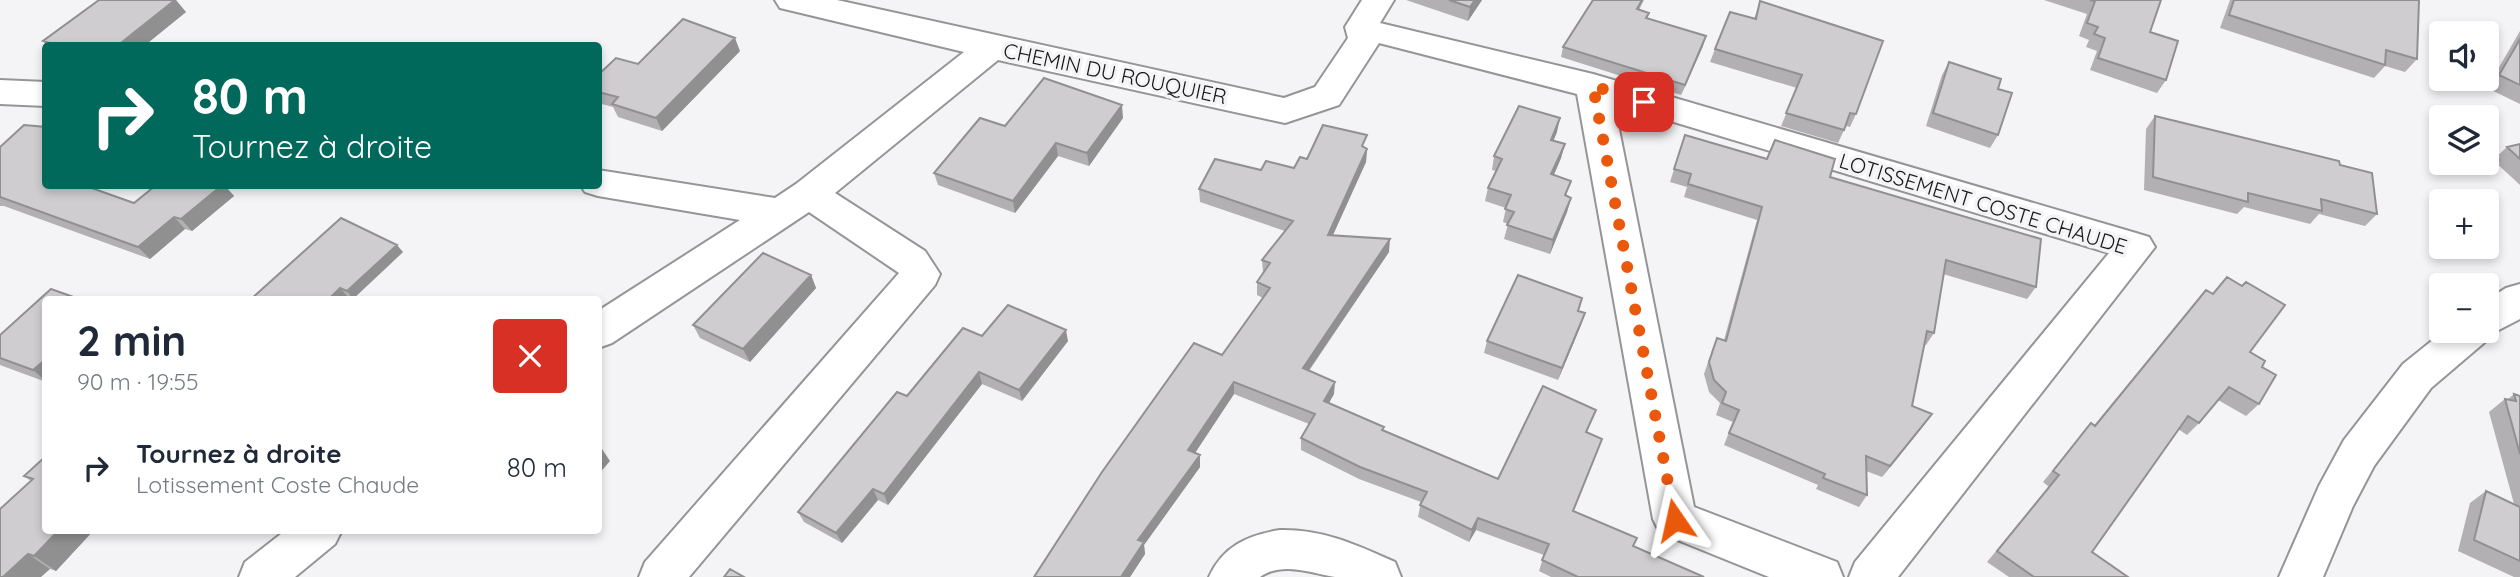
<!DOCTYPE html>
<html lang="fr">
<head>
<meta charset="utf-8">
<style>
  :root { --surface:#fff; --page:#f2f2f3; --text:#1f2937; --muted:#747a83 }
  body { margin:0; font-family:Quicksand,sans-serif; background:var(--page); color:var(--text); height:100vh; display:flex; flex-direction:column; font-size:26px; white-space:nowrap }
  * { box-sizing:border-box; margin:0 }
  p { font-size:23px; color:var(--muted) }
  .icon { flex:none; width:38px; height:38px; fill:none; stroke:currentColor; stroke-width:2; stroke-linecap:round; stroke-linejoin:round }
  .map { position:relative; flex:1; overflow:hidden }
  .panel { position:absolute; left:42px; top:296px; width:560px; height:238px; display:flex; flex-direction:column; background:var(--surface); border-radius:7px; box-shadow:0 4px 10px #0003 }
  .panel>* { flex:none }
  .hud { position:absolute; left:42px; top:42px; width:560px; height:147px; border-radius:7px; box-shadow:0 4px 10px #0003; background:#00695c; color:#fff; overflow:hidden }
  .controls { position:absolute; left:2429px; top:21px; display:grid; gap:14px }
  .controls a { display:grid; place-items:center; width:70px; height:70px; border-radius:7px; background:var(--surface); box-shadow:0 4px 10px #0003; font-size:35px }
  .pin { position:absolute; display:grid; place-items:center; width:60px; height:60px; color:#fff; margin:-30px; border-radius:14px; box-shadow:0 4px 10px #0006 }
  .me { position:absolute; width:77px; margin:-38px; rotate:349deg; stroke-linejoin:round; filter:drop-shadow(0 0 5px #0008) }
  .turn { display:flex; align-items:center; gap:24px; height:147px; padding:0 35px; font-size:32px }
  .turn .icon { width:91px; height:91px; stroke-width:2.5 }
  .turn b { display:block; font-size:49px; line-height:60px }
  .round { display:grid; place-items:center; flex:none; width:74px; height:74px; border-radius:7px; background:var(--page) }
  .summary { display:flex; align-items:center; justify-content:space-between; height:119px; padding:0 35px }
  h1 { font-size:42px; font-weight:700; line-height:52px }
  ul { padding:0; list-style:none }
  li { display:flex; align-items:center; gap:21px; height:105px; padding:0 35px }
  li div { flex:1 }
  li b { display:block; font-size:26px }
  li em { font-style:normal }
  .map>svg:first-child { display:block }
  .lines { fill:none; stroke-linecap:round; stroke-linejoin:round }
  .minor-casing { stroke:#959597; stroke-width:4 }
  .major-casing { stroke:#959597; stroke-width:4 }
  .minor { fill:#fff; fill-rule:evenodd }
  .major { fill:#fff; fill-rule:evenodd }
  .wall { fill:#b2b0b2 }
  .shaded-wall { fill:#919091 }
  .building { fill:#cfcdcf; stroke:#919091; stroke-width:2 }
  .route { stroke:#ea580c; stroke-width:12; stroke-dasharray:0 21.6 }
  .labels { text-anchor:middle; stroke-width:7; stroke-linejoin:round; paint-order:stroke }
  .street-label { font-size:21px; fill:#181818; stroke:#f4f4f6 }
</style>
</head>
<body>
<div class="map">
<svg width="2520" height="577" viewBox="0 0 2520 577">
  <rect width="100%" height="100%" fill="#f4f4f6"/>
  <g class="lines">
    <defs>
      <path id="minor" d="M775,0H837L1284,98L1315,87L1348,38L1345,27L1362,0H1394L1380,23L1593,74L2136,233L2149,237L2155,247L1898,577H1849L1855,562L2109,253L1614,104L1694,507L1837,562L1843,577H1769L1660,533L1653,519L1577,94L1379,43L1339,105L1285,123L998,60L835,193L925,251L940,274L935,285L689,577H639L645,562L899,273L809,212L612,343L598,348V311L740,220L598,196L585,192L581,186H598V170L775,198L796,184L964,52L780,8Z
        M0,80L46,82V106L0,104Z
        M286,530H342L335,544L295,577H239L245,562Z
        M1280,530C1323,529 1357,545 1395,562L1401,577C1380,577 1356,577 1335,577C1311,573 1282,561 1260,577H1209C1223,546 1248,535 1280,530Z"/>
      <path id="major" d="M2520,284V319L2489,335L2485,342L2431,388L2374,466L2353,506L2323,577H2279L2319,486L2344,440L2403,364L2444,331H2487V300L2506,288Z"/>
    </defs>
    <use href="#minor" class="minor-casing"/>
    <use href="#major" class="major-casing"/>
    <use href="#minor" class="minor"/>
    <use href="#major" class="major"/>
  </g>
  <path class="wall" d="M1406,0H1482L1468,21Z
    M1593,0H1644L1639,10L1647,19L1703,46L1681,95L1561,57L1563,47Z
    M2044,0H2161L2150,32L2166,80L2157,93L2090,70L2097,51L2086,47L2089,40L2079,36L2087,14Z
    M2230,0H2419L2417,59L2405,72L2385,66L2374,78L2220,28Z
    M1760,1L1856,114L1850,127L1846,126L1838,143L1781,126L1797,88L1710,62L1715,49L1754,19Z
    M186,12L144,46H47L43,41Z
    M2520,31V104L2487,88Z
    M740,51L662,131L618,117L613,107L598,103V75L638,64Z
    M1949,62L1998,135L1990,148L1926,126L1942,75Z
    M2155,116L2340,165L2377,214L2365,226L2319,214L2310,224L2244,207L2237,214L2144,190L2146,129Z
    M1123,118L1089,166L1058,156L1015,213L938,185L934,173L1005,126Z
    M1557,132L1553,141L1565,144L1561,158L1554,175L1567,196L1571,198L1567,212L1550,254L1504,239L1508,224L1503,222L1506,208L1485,201L1488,188L1496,171L1492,170L1494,156Z
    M1685,135L1830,177L2036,287L2027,299L1943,274L1934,333L1926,345H1924L1912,406L1924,425L1882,477L1866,471L1867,495L1859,507L1816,489L1818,485L1724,445L1733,422L1716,415L1720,403L1709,392L1704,374L1712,350L1717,338L1724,340L1757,220L1684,197L1687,187L1670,182Z
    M2520,144V185L2493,160L2507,147Z
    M0,147L46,186L134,203L155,186H225L234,196L192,231L185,229L150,259L4,206H0Z
    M1365,148L1367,149L1366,162L1333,235L1389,252L1309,371L1334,394L1329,403L1384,430L1498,479L1596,410L1587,432L1573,511L1633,546L1704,577H1551L1539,571L1544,555L1476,530L1469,542L1418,517L1421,502L1359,479L1301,450V438L1309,424L1234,394L1195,453L1200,467L1144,545L1145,554L1130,577H1034L1222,355L1263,298L1257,295V282L1263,273L1262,260L1285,231L1200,202L1199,189L1261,170L1294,168L1307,159Z
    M403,252L353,299L347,296L251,299Z
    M811,275L816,288L750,362L700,338L693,325Z
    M2227,277L2250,352L2262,367L2259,404L2246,416L2218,400L2199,423L2187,435L2178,429L2092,552L2128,577H2009L1987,562L2049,487L2043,482L2081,435L2091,423L2095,425L2206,290L2212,294Z
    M46,299V382L0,365V335Z
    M1581,325L1558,380L1484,353L1487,341Z
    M982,336L1068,341L1022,401L982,384L888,505L878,500L842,543L804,522L798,512L907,396Z
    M2514,394L2520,396V577H2514L2458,551L2470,503L2486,491L2514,504L2489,412L2505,399L2507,400Z
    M46,456V530H94L56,571L50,569L0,577L31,481L24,476Z"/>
  <path class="shaded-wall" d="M175,0H176L186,12L144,46H117Z
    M1475,0H1482L1468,21L1470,7Z
    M1706,36L1703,46L1681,95L1685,85Z
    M735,38L740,51L662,131L656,118Z
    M1122,105L1123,118L1089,166L1087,153Z
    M1560,118L1557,132L1548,154L1551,140Z
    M1056,143L1058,156L1015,213L1013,201Z
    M1565,144L1561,158L1548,188L1551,174Z
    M1367,149L1366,162L1327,248L1328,235Z
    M221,186H225L234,196L192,231L181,219Z
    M1571,198L1567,212L1550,254L1553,240Z
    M174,217L185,229L150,259L138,247Z
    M1390,239L1389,252L1302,380L1303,368Z
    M397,245L403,252L353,299L347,291Z
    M811,275L816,288L750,362L743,349Z
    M340,288L347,296L343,299H329Z
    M1585,313L1581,325L1558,380L1562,368Z
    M1066,330L1068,341L1022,401L1019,390Z
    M46,359V381L33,370Z
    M979,372L982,384L888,505L884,494Z
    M1234,382V394L1189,462L1188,450Z
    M1335,382L1334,394L1323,413L1324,401Z
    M1932,414L1924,425L1882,477L1890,466Z
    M602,449L610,461L598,475V453Z
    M1200,455V467L1144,545L1145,554L1130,577H1121L1138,540Z
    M873,489L878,500L842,543L836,533Z
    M1478,518L1476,530L1469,542L1472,530Z
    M59,530H94L56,571L34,556Z
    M28,554L50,569L41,577H3Z"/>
  <path class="building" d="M99,0H175L117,46H59L43,41Z
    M1449,0H1475L1470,7Z
    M1593,0H1642L1637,9L1649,13L1646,18L1706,36L1685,85L1563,47Z
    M2090,0H2161L2150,32L2178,41L2166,80L2098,58L2105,38L2094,34L2098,27L2087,23L2095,1Z
    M2234,0H2419L2417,59L2386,50L2385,65L2229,15Z
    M1760,1L1883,41L1856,114L1850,113L1844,130L1786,113L1802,75L1715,49L1730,12L1756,19Z
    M683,19L735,38L656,118L612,104L618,97L598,92V75L616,58L638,64Z
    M2520,39V85L2499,75Z
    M1949,62L2001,79L1998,89L2012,93L1998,135L1933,113Z
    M1044,78L1122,105L1087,153L1056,143L1013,201L934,173L980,118L1005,126Z
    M1519,106L1560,118L1551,140L1565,144L1551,174L1571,181L1565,195L1571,198L1553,240L1507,225L1514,212L1505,209L1511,195L1488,188L1502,159L1494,156Z
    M2155,116L2339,161L2340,165L2372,173L2377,214L2321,199L2322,211L2248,193V202L2153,177Z
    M24,125L46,127V186H86L134,203L155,186H221L181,219L174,217L138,247L0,197V147Z
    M1323,125L1367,135L1362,146L1367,149L1328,235L1390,239L1303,368L1335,382L1324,401L1384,427L1382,430L1498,479L1543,386L1596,410L1586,432L1602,439L1573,511L1637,538L1633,546L1704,577H1578L1542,560L1549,544L1478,518L1472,530L1420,505L1427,492L1360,467L1301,438L1315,414L1234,382L1188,450L1200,455L1138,540L1144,542L1121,577H1034L1102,472L1194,343L1222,355L1270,288L1257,282L1270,263L1262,260L1293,221L1199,189L1215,159L1261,170L1266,161L1294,168L1300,157L1307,159Z
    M1685,135L1767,159L1775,140L1835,159L1830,177L2041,239L2036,287L1946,260L1934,333L1927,331L1912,406L1932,414L1890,466L1866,456L1867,495L1823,478L1825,474L1729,433L1739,410L1722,403L1726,392L1714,380L1709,362L1717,338L1726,341L1762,207L1688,184L1691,174L1674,169Z
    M2520,144V159L2507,147Z
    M341,218L397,245L347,291L340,288L329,299H251Z
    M763,253L811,275L743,349L693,325Z
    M1518,275L1582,298L1578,311L1585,313L1562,368L1487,341Z
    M2227,277L2242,286L2246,282L2285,305L2250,352L2265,361L2262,367L2276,375L2259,404L2229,387L2199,423L2188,416L2092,552L2128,577H2034L1997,551L2059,475L2053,471L2091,423L2095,426L2206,290L2213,294Z
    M51,289L79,299H46V359L33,370L0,358V335Z
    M1008,305L1066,330L1019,390L979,372L884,494L873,489L836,533L798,512L897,392L907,396L963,328L982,336Z
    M2514,394L2520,396V454L2505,399L2516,401Z
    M46,456V530H59L34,556L28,554L3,577H0V509L33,479L24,476Z
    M2486,491L2520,507V561L2474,540Z
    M730,569L744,577H724Z"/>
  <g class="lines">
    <path class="route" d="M1644,102L1593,86L1675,520"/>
  </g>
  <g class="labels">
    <g class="street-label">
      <text transform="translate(1115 74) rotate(12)" y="7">CHEMIN DU ROUQUIER</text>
      <text transform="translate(1983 204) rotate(17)" y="7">LOTISSEMENT COSTE CHAUDE</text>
    </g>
  </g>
</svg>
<div class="controls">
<a><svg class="icon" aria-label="sound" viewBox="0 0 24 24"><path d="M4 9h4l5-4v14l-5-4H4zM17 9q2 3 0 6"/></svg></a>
<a><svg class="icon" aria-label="layers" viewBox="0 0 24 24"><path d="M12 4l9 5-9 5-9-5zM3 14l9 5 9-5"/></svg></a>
<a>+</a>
<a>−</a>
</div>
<div class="pin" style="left:1644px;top:102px;background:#d93025"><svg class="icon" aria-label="arrive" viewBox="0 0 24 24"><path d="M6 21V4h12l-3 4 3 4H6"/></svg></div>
<svg class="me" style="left:1675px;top:520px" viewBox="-20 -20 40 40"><path d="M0-17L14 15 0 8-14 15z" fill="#ea580c" stroke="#fff" stroke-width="4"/></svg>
<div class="hud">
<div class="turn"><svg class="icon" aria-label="right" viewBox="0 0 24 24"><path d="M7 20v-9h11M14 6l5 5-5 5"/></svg><div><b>80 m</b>Tournez à droite</div></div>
</div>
<section class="panel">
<div class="summary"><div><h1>2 min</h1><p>90 m · 19:55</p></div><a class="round" style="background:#d93025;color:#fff"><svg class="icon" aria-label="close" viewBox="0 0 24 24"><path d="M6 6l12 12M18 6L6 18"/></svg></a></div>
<ul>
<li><svg class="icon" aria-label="right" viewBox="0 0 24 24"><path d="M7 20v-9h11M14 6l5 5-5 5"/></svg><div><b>Tournez à droite</b><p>Lotissement Coste Chaude</p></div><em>80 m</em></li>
</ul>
</section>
</div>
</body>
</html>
